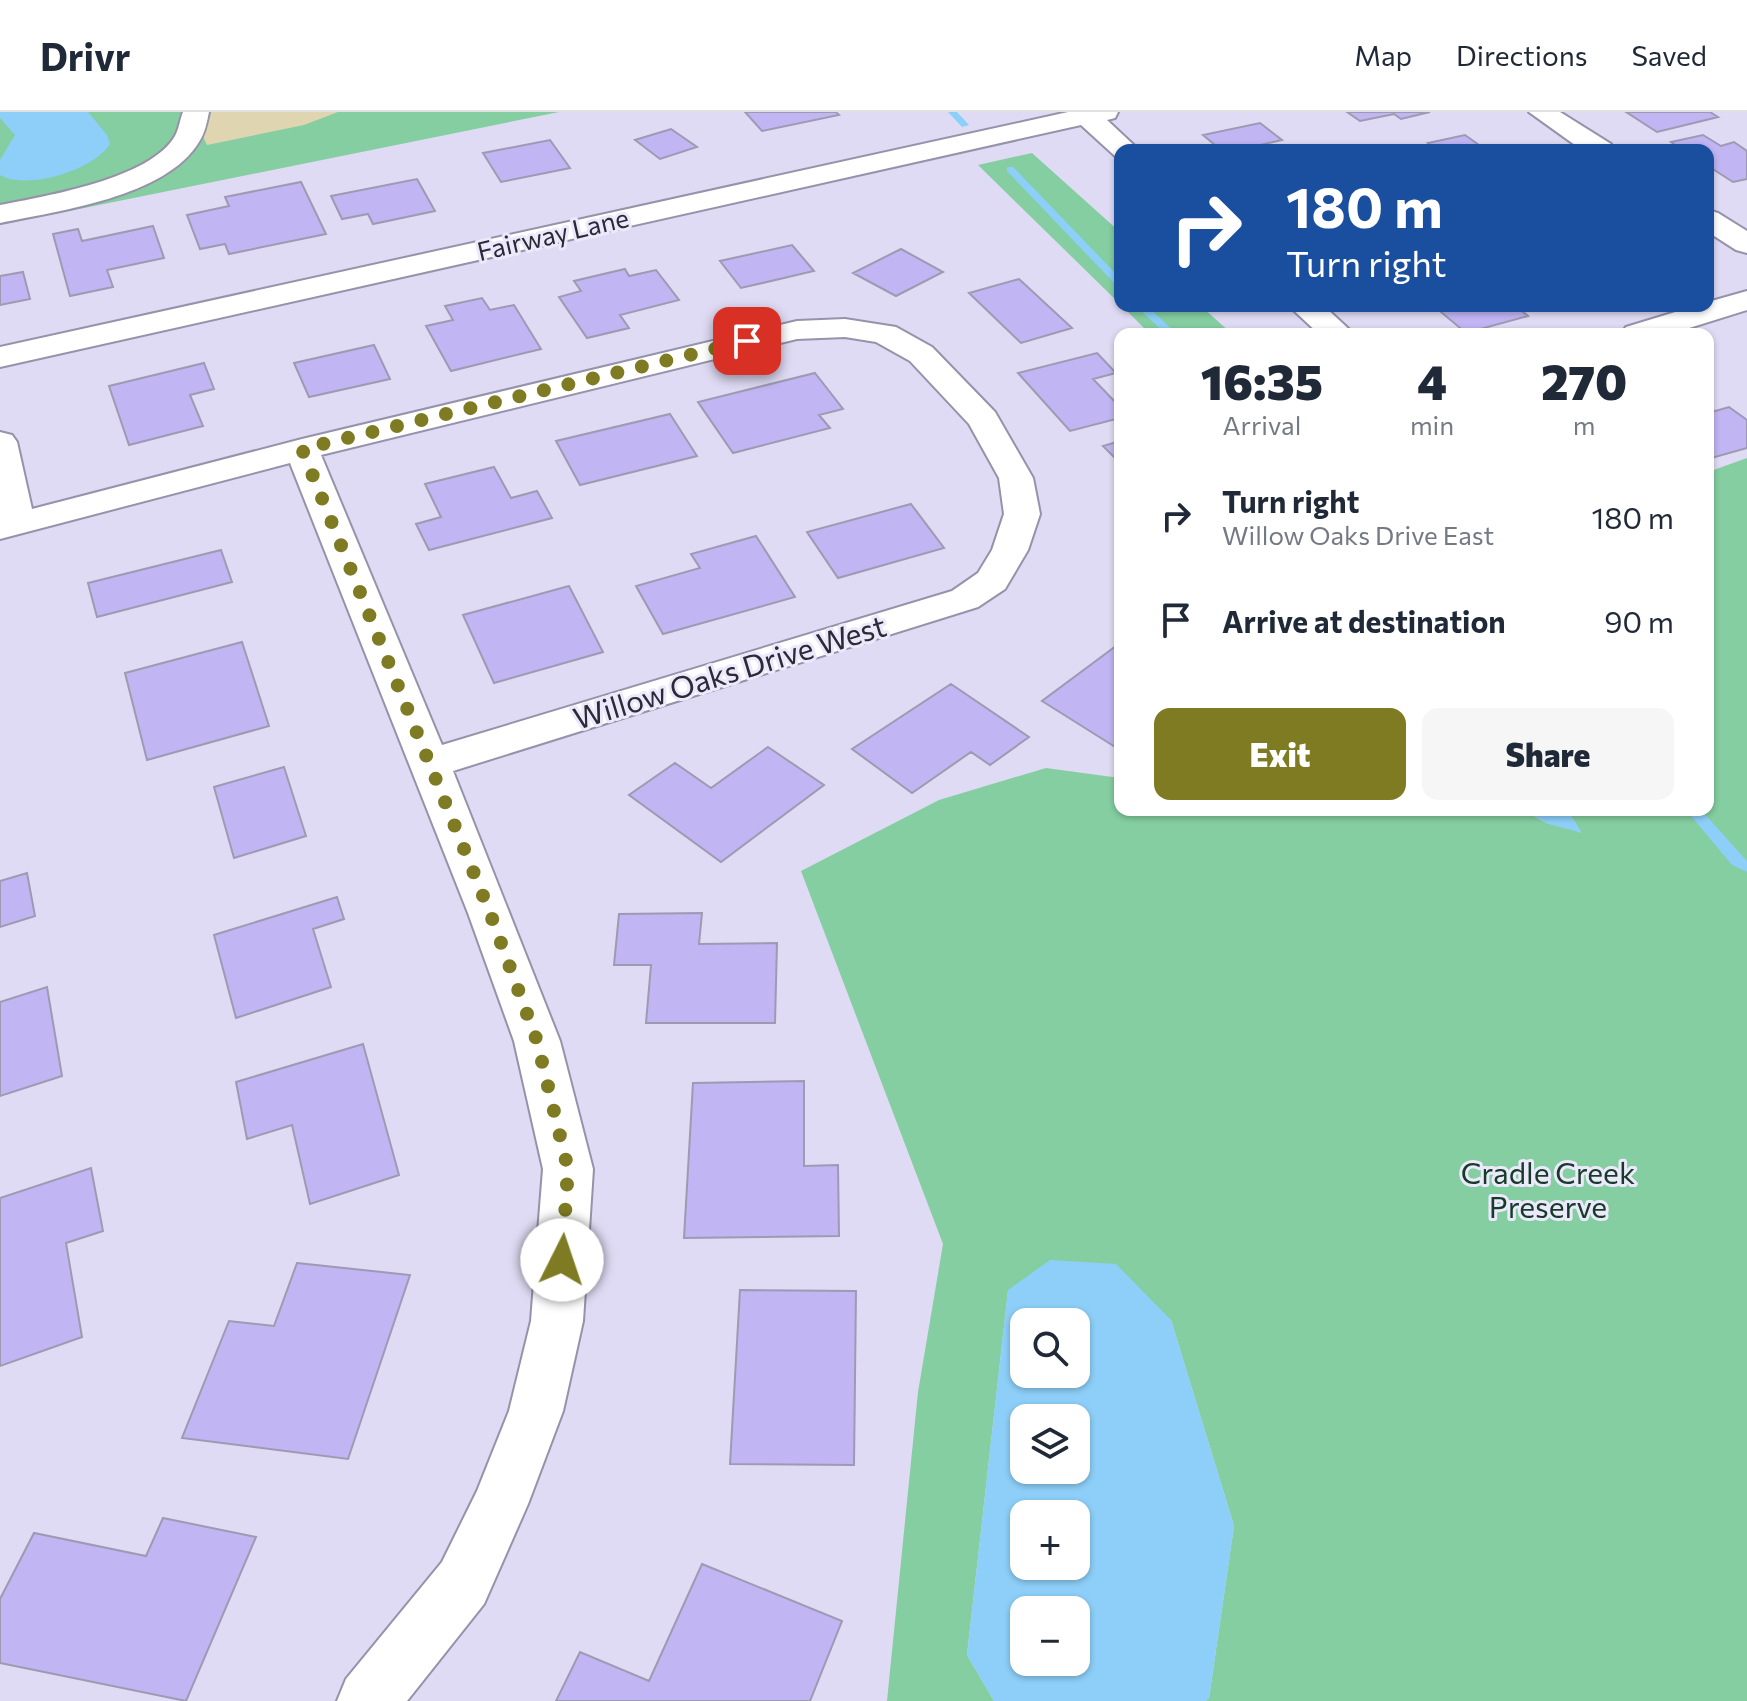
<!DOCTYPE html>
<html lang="en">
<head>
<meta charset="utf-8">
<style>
  :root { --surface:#fff; --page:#f6f6f7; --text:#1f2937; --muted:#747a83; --line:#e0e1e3; --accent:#7e7b22 }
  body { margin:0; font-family:Commissioner,sans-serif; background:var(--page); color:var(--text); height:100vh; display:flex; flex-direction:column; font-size:30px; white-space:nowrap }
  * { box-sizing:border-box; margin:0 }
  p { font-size:26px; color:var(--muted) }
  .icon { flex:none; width:44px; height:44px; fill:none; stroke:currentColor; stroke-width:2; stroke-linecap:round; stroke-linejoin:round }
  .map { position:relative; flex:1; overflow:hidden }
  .side { position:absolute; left:1114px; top:216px; width:600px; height:488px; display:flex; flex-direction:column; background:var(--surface); border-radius:16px; box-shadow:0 2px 6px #0004 }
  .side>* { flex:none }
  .guide { position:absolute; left:1114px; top:32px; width:600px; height:168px; border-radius:16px; box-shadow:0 2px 6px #0004; background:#1a4fa0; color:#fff; overflow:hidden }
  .tools { position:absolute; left:1010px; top:1196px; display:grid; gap:16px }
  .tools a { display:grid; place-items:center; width:80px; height:80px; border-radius:16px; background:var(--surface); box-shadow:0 2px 6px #0004; font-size:40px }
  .pin { position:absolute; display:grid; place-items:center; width:68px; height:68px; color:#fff; margin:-34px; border-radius:16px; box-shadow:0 4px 12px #0006 }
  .me { position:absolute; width:88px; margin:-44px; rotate:4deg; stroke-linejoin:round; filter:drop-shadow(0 0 6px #0008) }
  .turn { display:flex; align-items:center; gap:28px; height:168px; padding:0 40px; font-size:36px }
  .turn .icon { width:104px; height:104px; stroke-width:2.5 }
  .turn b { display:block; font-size:56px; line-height:68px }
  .eta { display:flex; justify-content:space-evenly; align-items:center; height:136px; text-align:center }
  .eta b { font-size:48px; font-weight:800; line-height:56px }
  .action { display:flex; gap:16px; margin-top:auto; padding:16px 40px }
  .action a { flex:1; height:92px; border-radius:16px; background:var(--accent); color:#fff; font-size:32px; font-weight:800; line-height:92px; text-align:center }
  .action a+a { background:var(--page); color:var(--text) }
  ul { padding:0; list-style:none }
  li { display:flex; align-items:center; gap:24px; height:104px; padding:0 40px }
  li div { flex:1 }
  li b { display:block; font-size:30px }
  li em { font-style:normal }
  header { display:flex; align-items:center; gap:48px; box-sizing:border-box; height:112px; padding:0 40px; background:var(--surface); border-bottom:2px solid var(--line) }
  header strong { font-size:38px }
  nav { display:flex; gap:44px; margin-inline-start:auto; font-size:28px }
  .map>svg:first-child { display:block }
  .green { fill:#85cea1 }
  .sand { fill:#dfd5b0 }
  .water { fill:#8dcff8; fill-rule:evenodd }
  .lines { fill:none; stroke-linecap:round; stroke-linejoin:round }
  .stream { fill:#8dcff8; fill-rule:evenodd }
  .building { fill:#c1b5f3; stroke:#9e9ab2; stroke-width:2 }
  .minor-casing { stroke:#9692a9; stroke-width:4 }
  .minor { fill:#fff; fill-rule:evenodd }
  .route { stroke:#7e7b22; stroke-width:14; stroke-dasharray:0 25.2 }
  .labels { text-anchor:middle; stroke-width:6; stroke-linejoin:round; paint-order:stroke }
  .far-street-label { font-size:26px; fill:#2c2a34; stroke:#ece9fd }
  .street-label { font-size:30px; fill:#2c2a34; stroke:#ece9fd }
  .park-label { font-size:30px; fill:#163b27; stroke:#ece9fd }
</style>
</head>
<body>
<header>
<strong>Drivr</strong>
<nav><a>Map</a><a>Directions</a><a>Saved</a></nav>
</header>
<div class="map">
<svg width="1747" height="1589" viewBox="0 0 1747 1589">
  <rect width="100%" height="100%" fill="#dfdbf4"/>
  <path class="green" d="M0,0H559L0,113Z
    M1032,41L1120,120V192L978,53Z
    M1122,194H1201L1232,222H1150Z
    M1747,346V1589H1205L1209,1586L1234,1414L1171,1208L1008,1179L967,1543L994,1589H887L918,1280L943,1132L801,759L939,688L1046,656L1120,666V698H1524L1546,711L1581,720L1567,698H1708V360Z"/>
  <path class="sand" d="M206,0H338L304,13L207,33L200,18Z"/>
  <path class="water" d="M0,0H88L107,23L110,32C94,58 27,79 0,63V48L15,23L0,6Z
    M1524,698H1567L1582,721L1546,711Z
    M1050,1148L1116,1152L1171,1208L1234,1414L1209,1586L1205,1589H994L967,1543L1008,1178ZM1024,1210H1076V1262H1024ZM1024,1306H1076V1358H1024ZM1024,1402H1076V1454H1024ZM1024,1498H1076V1550H1024Z"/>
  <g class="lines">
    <path class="stream" d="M948,0H957L969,13L962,15Z
      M1007,55H1013L1120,166V175L1117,174L1007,59Z
      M1136,194H1147L1177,222H1166Z
      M1686,698H1701L1747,749V760L1732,753Z"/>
  </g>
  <path class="building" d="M745,0H836L839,3L762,19Z
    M1347,0H1430L1401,7L1394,2L1360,9Z
    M1626,0H1710L1718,5L1657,20Z
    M1260,11L1282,28L1238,38H1221L1203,23Z
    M671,17L697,35L660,47L635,28Z
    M1465,23L1486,38H1437L1428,31Z
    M1703,23L1721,34L1734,30L1747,39V67L1733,70L1708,54V38H1682L1671,30Z
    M550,28L570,56L501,70L483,41Z
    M417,67L435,99L373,112L368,102L342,107L331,84Z
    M301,70L326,122L229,142L225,132L200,137L187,103L229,94L225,85Z
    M153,114L164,146L107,158L113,175L70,184L53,122L78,117L82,129Z
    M792,133L814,159L741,176L720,149Z
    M901,137L943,160L896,184L853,161Z
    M625,157L629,164L656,158L679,188L620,203L629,216L587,226L559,185L581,179L574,169Z
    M23,160L30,187L0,193V164Z
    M1019,167L1072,216L1021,231L969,181Z
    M482,186L490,198L514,193L541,237L451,259L426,214L453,208L445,194Z
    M1516,194L1528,204L1466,221L1435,195Z
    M374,233L390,267L309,285L294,251Z
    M1097,241L1116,261L1093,267L1120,295V306L1070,319L1018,261Z
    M204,251L214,277L190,283L203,314L129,333L109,274Z
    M815,261L843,297L819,303L830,316L733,341L698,290Z
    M1729,295L1747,308V336L1708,347V301Z
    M670,302L697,344L580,373L556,329Z
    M1120,329V351L1103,334Z
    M494,355L511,386L537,379L552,406L429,438L416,412L441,405L425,372Z
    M911,392L944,436L838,466L807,420Z
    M756,424L795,485L663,522L636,474L700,456L691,442Z
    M221,438L232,470L97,505L88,471Z
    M569,474L603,540L494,571L463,503Z
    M242,530L269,614L147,648L125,561Z
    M1120,531V638L1042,589Z
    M951,572L1029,625L990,653L971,640L912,681L852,637Z
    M768,635L824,673L721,750L629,683L675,651L711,676Z
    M284,655L306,724L234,746L214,675Z
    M27,761L35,804L0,815V769Z
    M337,785L344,807L313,817L331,875L236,906L214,823Z
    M702,801L699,832L777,831L775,911H646L651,853H614L619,802Z
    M47,875L62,964L0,984V890Z
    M363,932L399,1063L310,1092L292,1013L247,1027L236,970Z
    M804,969V1054L838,1053L839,1124L684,1126L693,971Z
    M91,1056L103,1119L66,1131L82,1225L0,1254V1086Z
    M297,1151L410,1163L348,1347L182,1326L229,1209L274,1214Z
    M740,1178L856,1179L854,1353L730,1352Z
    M163,1406L256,1425L186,1589L0,1551V1487L34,1421L146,1444Z
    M702,1452L842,1509L810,1589H556L580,1540L649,1569Z"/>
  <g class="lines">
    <defs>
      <path id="minor" d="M183,0H209C207,10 205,21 199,30C166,85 58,99 0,111V93C46,84 150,67 175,24C179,17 180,7 183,0Z
        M1068,0H1118L1115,6L1107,8L1139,38H1120V45L1115,44L1081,13L0,255V235Z
        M1529,0H1560L1611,32L1615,38H1582Z
        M1708,98L1718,101L1747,119V141L1736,138L1708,120Z
        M1747,179V198L1670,222H1621L1626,215L1695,194H1708V190Z
        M1289,194H1324L1354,222H1319Z
        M845,207L896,215L932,235L995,300L1033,366L1040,402L1028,438L1005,477L978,495L453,659L560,929L593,1057L583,1209L563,1299L528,1392L484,1492L407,1589H337L346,1567L442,1450L477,1379L509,1299L531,1209L543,1057L514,929L468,801L290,351L0,427V320L12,323L17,330L32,397L302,327L797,209ZM845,225L876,230L910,249L969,312L999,366L1004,402L992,438L978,461L952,479L442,633L321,343L797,227Z"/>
    </defs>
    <use href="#minor" class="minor-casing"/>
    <use href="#minor" class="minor"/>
  </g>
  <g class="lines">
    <path class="route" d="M562,1148L568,1057L537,929L490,801L302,337L747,229"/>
  </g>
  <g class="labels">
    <g class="far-street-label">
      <text transform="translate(553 123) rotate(-13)" y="9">Fairway Lane</text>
    </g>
    <g class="street-label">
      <text transform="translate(730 561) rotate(-17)" y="10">Willow Oaks Drive West</text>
    </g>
    <g class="park-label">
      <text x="1548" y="1072">Cradle Creek<tspan x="1548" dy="34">Preserve</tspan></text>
    </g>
  </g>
</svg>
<div class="tools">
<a><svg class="icon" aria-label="search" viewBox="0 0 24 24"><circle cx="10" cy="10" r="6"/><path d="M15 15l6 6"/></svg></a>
<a><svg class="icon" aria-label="layers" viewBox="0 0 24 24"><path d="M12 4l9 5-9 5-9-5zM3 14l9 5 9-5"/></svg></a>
<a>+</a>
<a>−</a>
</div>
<div class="pin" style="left:747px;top:229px;background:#d93025"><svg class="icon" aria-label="arrive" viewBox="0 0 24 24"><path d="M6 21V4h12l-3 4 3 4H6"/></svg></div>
<svg class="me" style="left:562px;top:1148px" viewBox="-20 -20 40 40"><circle r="19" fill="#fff"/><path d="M0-13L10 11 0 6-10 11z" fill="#7e7b22"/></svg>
<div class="guide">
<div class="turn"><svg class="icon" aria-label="right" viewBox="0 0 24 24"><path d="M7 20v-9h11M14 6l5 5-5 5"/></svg><div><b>180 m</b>Turn right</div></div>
</div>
<section class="side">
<div class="eta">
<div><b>16:35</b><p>Arrival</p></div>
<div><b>4</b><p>min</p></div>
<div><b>270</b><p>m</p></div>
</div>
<ul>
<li><svg class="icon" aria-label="right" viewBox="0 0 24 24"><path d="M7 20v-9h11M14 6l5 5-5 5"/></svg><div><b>Turn right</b><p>Willow Oaks Drive East</p></div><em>180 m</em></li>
<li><svg class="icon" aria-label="arrive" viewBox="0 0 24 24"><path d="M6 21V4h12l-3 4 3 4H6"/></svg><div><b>Arrive at destination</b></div><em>90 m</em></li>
</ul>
<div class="action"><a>Exit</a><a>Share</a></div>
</section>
</div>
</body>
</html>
